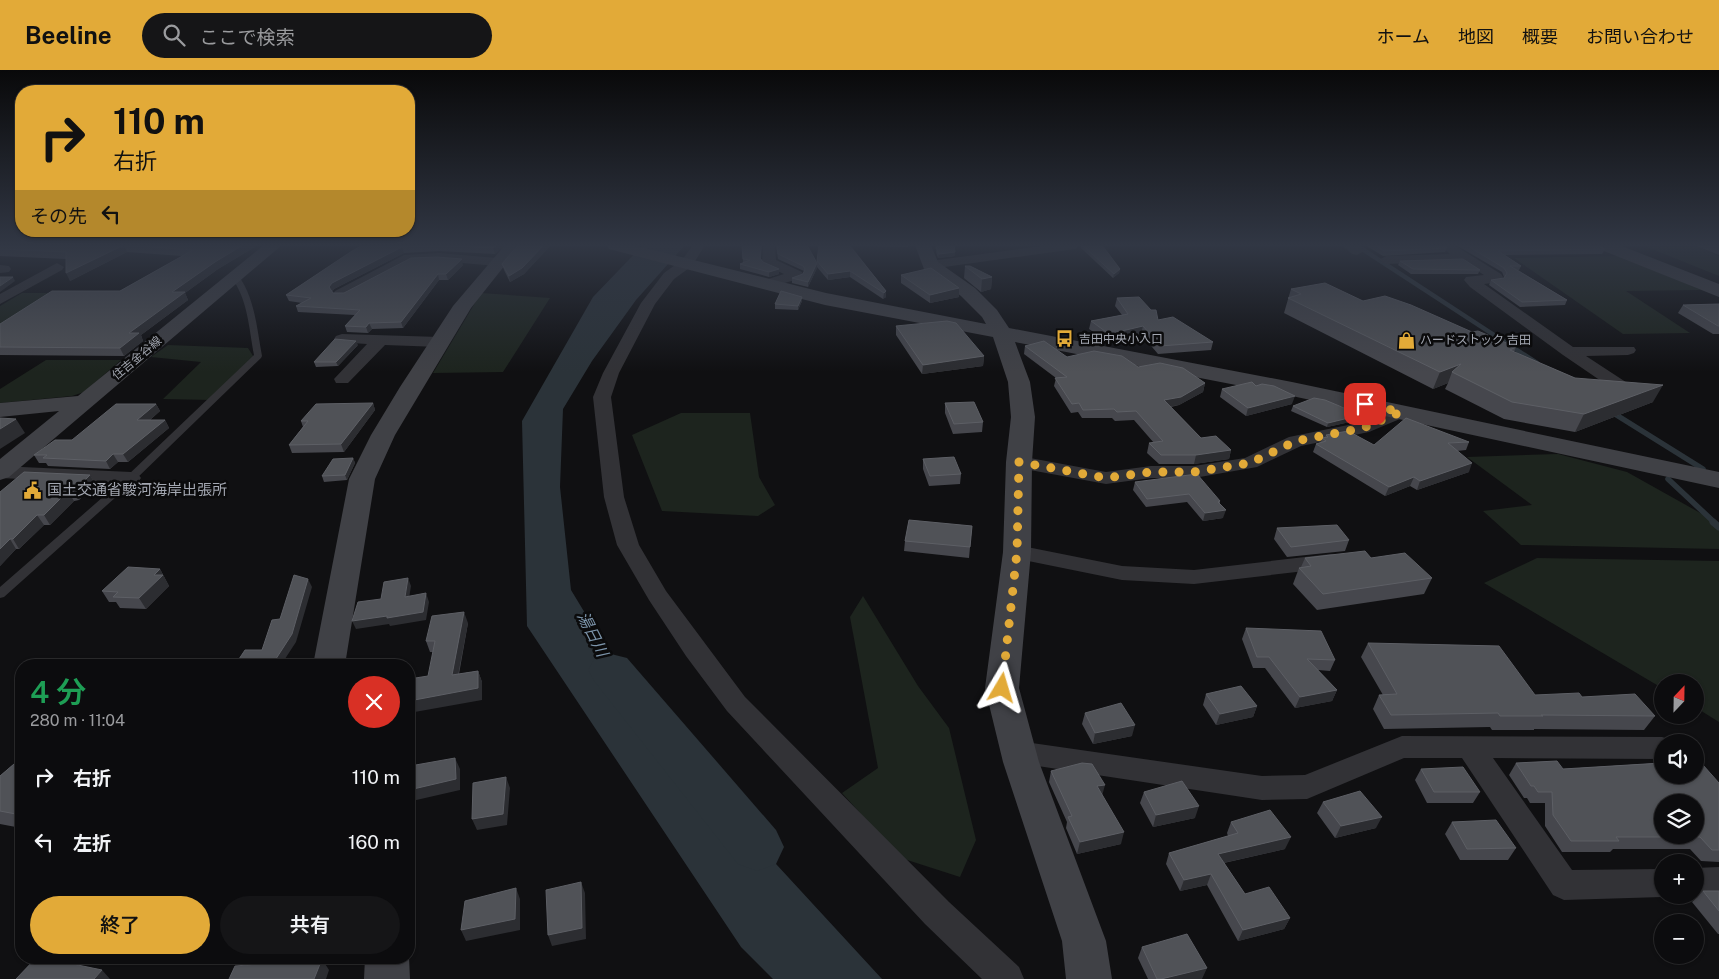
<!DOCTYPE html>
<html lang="ja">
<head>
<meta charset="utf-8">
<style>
  :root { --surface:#0c0c0e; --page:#151517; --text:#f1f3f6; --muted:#9a9b9e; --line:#2c2c2e; --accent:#e2aa38 }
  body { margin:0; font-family:"Public Sans","Noto Sans JP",sans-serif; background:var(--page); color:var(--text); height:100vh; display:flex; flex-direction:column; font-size:19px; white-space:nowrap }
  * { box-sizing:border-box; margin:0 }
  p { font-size:16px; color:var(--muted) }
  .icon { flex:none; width:28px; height:28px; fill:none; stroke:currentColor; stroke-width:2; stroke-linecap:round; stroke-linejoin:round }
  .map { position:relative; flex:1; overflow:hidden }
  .panel { position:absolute; left:15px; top:589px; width:400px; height:305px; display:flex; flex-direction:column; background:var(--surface); border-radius:20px; box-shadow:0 1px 4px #0004,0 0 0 1px var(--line) }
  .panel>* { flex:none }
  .banner { position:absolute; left:15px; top:15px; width:400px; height:152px; border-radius:20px; box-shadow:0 1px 4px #0004,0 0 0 1px var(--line); background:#e2aa38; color:#111; overflow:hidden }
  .needle { width:32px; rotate:22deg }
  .buttons { position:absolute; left:1654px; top:604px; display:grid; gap:10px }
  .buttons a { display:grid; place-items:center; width:50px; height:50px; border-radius:50%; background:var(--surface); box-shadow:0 1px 4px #0004,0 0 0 1px var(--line); font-size:25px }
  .pin { position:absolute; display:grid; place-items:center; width:42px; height:42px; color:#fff; margin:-21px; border-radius:10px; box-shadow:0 2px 8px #0006 }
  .me { position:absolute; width:55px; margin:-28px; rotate:7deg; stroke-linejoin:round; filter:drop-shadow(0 0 4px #0008) }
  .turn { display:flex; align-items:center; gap:18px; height:105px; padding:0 15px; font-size:22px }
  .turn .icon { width:65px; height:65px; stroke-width:2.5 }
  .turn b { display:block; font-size:35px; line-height:42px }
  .then { display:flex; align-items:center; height:48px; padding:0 15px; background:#0003; gap:10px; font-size:19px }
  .round { display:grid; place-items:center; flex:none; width:52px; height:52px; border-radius:26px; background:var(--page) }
  .overview { display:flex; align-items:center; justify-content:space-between; height:85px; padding:0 15px }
  h1 { font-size:30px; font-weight:600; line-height:38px; color:#1e9e55 }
  .primary-button { display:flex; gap:10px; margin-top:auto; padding:10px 15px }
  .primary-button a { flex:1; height:58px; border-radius:30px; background:var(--accent); color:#111; font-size:20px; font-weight:600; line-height:58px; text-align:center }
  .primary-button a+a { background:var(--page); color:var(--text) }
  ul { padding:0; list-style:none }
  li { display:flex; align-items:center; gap:15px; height:65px; padding:0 15px }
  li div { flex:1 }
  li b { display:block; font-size:19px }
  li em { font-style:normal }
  header { display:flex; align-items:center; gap:30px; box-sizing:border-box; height:70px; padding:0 25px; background:var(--accent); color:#111 }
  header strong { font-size:24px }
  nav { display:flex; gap:28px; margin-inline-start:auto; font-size:18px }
  .search { width:350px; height:45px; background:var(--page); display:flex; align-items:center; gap:12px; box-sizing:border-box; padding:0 18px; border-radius:28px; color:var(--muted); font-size:19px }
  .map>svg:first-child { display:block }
  .green { fill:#1d241e }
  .water { fill:#2b3339 }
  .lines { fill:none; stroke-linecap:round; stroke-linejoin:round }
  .stream-far2 { stroke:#2b3339; stroke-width:4.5 }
  .stream-far1 { stroke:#2b3339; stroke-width:5.5 }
  .stream { stroke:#2b3339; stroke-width:7 }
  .river { fill:#2b3339; fill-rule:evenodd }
  .lane { fill:#323236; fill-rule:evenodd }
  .street { fill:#323236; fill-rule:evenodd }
  .secondary { fill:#404146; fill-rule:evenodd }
  .wall { fill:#46474d }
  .shaded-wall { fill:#2c2d31 }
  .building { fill:#505257; stroke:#5d5f65; fill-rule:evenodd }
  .route { stroke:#e2aa38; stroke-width:9; stroke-dasharray:0 16.2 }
  .labels { text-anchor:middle; stroke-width:5; stroke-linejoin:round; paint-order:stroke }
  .far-poi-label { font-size:12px; fill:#a3a7b1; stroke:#0b0b0c; text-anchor:start }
  .far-street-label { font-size:12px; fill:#a3a7b1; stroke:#0b0b0c }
  .poi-label { font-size:15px; fill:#a3a7b1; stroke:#0b0b0c; text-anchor:start }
  .water-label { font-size:16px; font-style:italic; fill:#7c94aa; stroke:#0b0b0c }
</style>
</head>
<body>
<header>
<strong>Beeline</strong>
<div class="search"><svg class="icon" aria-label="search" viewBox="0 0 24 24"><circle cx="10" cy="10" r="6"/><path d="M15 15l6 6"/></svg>ここで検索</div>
<nav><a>ホーム</a><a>地図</a><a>概要</a><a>お問い合わせ</a></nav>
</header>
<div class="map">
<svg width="1719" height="909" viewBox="0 0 1719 909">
  <rect width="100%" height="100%" fill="#101012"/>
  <path class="green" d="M1642,175H1694L1719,186V206Z
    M1622,186L1701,220L1626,221L1690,263L1623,264L1514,188Z
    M22,223H55L0,257V236Z
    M481,223L550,228L503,302L433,303Z
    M168,275L248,278L255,289L212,330L163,329L201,292L151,287Z
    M46,290H121L84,322L72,326L0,333V319Z
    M681,343H750L759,407L775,435L758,446L662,441L632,365Z
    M1558,384L1627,402L1711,449L1719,457V479L1521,475L1483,441L1532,435L1467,387Z
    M1537,488L1719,491V652L1695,637V612H1662V618L1484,513Z
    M863,526L918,616L949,658L976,770L960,807L901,788L842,723L878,698L850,547Z"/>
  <path class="water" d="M643,175H685L636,230L592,291L563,339L560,417L571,520L662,670L882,909H773L741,877L527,556L522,351L593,227Z"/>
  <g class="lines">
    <path class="stream-far2" d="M1356,175L1537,293"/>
    <path class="stream-far1" d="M1610,341L1703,399
      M1668,409L1715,453"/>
    <path class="stream" d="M1713,452L1719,457"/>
    <path class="river" d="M611,584L627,588L776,760L784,777L776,794L757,801L738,794L595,612L588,600L595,588Z"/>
    <path class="lane" d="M232,205H238C255,228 257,259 262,286L261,288L135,410L4,527L0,528V517L127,406L254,285C249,259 248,229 231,207Z"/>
    <path class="street" d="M693,175H705L692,196L674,209L655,234L619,303L611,327L624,427L639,475L666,521L745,627L949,832L1019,897L1024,909H982L925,854L727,641L686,586L649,530L617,475L604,427L593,327L603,303L641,233L664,203L682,190Z
      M763,175H775L776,190L802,202L804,205L802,208L767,218L762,217L760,214L762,211L784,204L764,195L762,192Z
      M1050,175H1081L1075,179L930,199L923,195L930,191Z
      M1342,175H1356L1364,181L1357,185L1352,184Z
      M1440,175H1454L1501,204L1503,207L1500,212L1484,214L1573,277H1634L1636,280L1634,283L1628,285L1586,286L1638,320L1641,324L1638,328L1632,329L1626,328L1563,285L1470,217L1464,210L1466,207L1484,205L1462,191L1386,194L1379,190L1386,186L1450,184Z
      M439,183L497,188L504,192L497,196L439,191L412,192L345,227H335L333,224L335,221L404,185Z
      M57,193L64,197L62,200L0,234V224Z
      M0,195L9,196L11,199L9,202L0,203Z
      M342,264L440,267L446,269L448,272L446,275L440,277L385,275L348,313H336L334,309L367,274L336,272L334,269L336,266Z
      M1401,337L1407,338L1410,342L1407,346L1369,362L1301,376L1257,397L1194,408H1151L1106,414L1019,398L1012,396L1009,392L1012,388L1019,386L1106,402L1151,396H1194L1245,388L1289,367L1358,353Z
      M0,396L131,402L138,404L141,408L138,412L131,414L0,408Z
      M1017,475L1122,496L1194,500L1331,484L1339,486L1342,491L1339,496L1331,498L1194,514L1122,510L1009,487L1006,482L1009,477Z
      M1402,666L1662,667L1672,670L1673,672H1662V689L1493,688L1572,800L1662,799V825H1669L1662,827L1564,830L1553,825L1462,688H1404L1307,729L1262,730L1018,693L1008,690L1004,682L1008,674L1018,671L1262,706L1305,705Z
      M1719,797V825H1691H1695V798Z"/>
    <path class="secondary" d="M264,175H282L9,407L0,410V389L59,341L0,347V333L78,326Z
      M505,175H521L471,238L395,365L375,409L345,595H313L349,409L371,365L400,317L453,236Z
      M607,175H633L826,223L986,254L982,247L961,226L924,199L915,175H931L938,192L975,218L997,240L1009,258L1292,312L1719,402V418L1292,326L1015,272L1030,312L1035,347L1032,392L1031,482L1019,618L1039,692L1106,871L1112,909H1066L1062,871L1003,692L985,618L1003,482L1006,392L1011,347L1008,312L993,267L825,235L609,179Z
      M1597,175H1619L1719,214V227L1599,179Z
      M409,887L410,909H364L365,888Z"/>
  </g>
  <path class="wall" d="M0,175H258L218,199L185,223L188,230L141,265L143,271L124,286L0,285V254L120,221L182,186L127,182L70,211L66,189L0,186Z
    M363,175H504L495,184L439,181L404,183L334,219L332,222L333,223H344L463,195L448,210H439L403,258L372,259L368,263L347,262L345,256L355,245L298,242L296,236L302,233L289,231L286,225Z
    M518,175H551L524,204L510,212L504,200L502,194Z
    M742,175H762L761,189L763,192L779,204L769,207L740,199V194L743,193Z
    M776,175L817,198L808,217L792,213V208L803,204L804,202V201L778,189Z
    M819,175H909L908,177L851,176L886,221V227L883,229L850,207L828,210L817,197V191Z
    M937,175L955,186L938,188L936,182Z
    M1081,175H1102L1120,199L1119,203L1113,208L1081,178Z
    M1365,175H1444L1447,178L1445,182L1383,186Z
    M1456,175H1597L1605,179L1602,184L1505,185L1521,196L1519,200H1518L1567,230L1565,235L1520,237L1489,215L1491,210L1504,208V207L1502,202Z
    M1694,175H1719V185Z
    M1400,191L1480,200L1478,204H1411L1398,195Z
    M965,196L992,207L991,219L981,222L964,208Z
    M901,205L959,227L930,233L901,213Z
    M1291,219L1363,231L1472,262L1516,277L1514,282L1575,308L1653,332L1575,362L1504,349L1445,319L1448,313L1433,319L1284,243Z
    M1117,228L1158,250L1213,272L1211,280L1158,284L1141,264L1108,272L1089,259L1091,251L1122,245L1115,236Z
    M802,231L798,240L775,239V234Z
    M1719,234V264H1713L1678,243L1683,235Z
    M896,256L984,286L983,296L922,304L896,265Z
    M358,275L338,296L316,297L314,292Z
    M1025,276L1067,287L1138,297L1205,313L1203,322L1179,335L1171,337L1201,368L1231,380L1229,389L1194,394H1159L1147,383L1149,373H1154L1134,350L1115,351L1112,348H1082L1078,342L1071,343L1054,316L1056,308L1024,284Z
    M1256,316L1292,334L1246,346L1220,327L1222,319Z
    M373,333L375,340L344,382L292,383L289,375L303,357L301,351Z
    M945,333L983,352L982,362L953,364L945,343Z
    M156,334L160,341L150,350H165L169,358L128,392H118L110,399L48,396L46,393H39L34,385L72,370Z
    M1293,336L1359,350L1327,357L1291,341Z
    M1326,365L1374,375L1469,372L1466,380L1457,381L1469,402L1417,420L1410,416L1385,426L1313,382L1316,374L1321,372L1322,368L1325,367Z
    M353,388L355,393L347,410L324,412L322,406Z
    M923,389L961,404L960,414L929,416L923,399Z
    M90,405L95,414L79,430L74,431L50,455H44L19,479H16L0,496V422Z
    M1135,412L1220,431V434L1223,448L1203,451L1187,432L1146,437L1133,420Z
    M972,456L969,488L904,481L905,471Z
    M1277,458L1349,470L1345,481L1287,487L1274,469Z
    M1305,488H1371L1432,508L1424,524L1317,540L1293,514L1299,498L1301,497Z
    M160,499L169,516L146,539L120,538L116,532H109L102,521Z
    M468,553L459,604L478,601L482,612V630L433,582H430L426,571Z
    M1246,558L1335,590L1330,601L1318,600L1337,620L1332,631L1295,638L1265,598H1253L1242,569Z
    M1368,573L1535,625L1582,627L1655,646L1644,660L1534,659V660H1492L1490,657L1384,659L1373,639L1379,625H1383L1361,587Z
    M1206,624L1257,636L1253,647L1216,655L1203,635Z
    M1085,643L1132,666L1093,674L1082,654Z
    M21,688V758L0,754V706Z
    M1662,689V705L1719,713V792L1701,791L1690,779H1613L1610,782H1562L1545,756V733H1530L1527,728H1524L1509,705L1516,693L1563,699L1659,693Z
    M1421,699L1480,722L1473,733H1427L1415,710Z
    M1051,701L1102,725L1121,774L1077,784L1066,758L1067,752L1049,712Z
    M1144,722L1195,748L1153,757L1140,733Z
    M1323,732L1376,758L1335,768L1317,743Z
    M1231,752L1285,779L1224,793L1245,824L1290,848L1284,859L1238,871L1207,815L1180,821L1166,794L1169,783L1228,766L1227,763Z
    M1452,752L1516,778L1508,790H1460L1445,764Z
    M1703,821H1719V864H1718L1692,832Z
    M1142,877L1202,909H1148L1138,888Z"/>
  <path class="shaded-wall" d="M124,175L127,182L70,211L66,203Z
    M243,175H258L218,199L185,223L188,230L141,265L143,271L124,286L120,278L129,263L172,222L215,192Z
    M497,175H504L495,184L493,178Z
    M544,175H551L524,204L510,212L509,206Z
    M402,177L404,183L334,219L331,223L329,217L332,213Z
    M955,182V186L938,188L939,184Z
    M462,189L463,195L448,210L446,204Z
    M817,193V198L808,217V212Z
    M779,199V204L769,207V202Z
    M1120,199L1119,203L1113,208L1114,204Z
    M850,201V207L828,210V204Z
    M438,204L439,210L403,258L401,252Z
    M13,207L15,211L0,222V216Z
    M992,207L991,219L981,222L982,209Z
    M959,218V227L930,233V225Z
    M886,221V227L883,229L884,223Z
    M802,227V231L798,240V236Z
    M369,253L372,259L368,263L366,257Z
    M1143,256L1141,264L1108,272L1109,264Z
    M356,271L358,275L338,296L336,292Z
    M984,286L983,296L922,304L923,295Z
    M1461,294L1452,302L1448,313L1433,319L1440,302Z
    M1205,313L1203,322L1179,335L1162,338L1164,330Z
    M1663,315L1653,332L1575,362L1584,344Z
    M1295,326L1292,334L1246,346L1248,338Z
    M373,333L375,340L344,382L341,374Z
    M156,334L160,341L141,358L137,350Z
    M1361,345L1359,350L1327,357L1328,353Z
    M16,349L25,363L0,379V359Z
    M165,350L169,358L128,392L123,384Z
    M1231,380L1229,389L1194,394L1196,385Z
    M113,384L118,392L110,399L106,391Z
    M353,388L355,393L347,410L345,405Z
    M1472,393L1469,402L1417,420L1420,411Z
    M90,405L95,414L79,430L74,421Z
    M1414,407L1410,416L1385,426L1389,417Z
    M68,421L74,431L50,455L44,445Z
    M1226,440L1223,448L1203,451L1205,443Z
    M37,445L44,455L19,479L13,469Z
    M10,469L16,479L0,496V479Z
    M160,499L169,516L146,539L139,528L154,505Z
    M408,508L411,516L408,535L405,527Z
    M308,509L312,517L296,572L281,595H272Z
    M426,523L429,532L426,550L390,556L389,554L356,559L352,551Z
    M464,542L468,553L456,616L452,605Z
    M478,601L482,612V630L409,643V631Z
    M1337,620L1332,631L1295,638L1300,627Z
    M1257,636L1253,647L1216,655L1220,644Z
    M1135,655L1132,666L1093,674L1095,663Z
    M455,688L460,699V720L412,731L409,723V720Z
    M506,707L510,718L507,755L477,760L472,749Z
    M1105,715L1102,726L1097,716Z
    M1199,736L1195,748L1153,757L1156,745Z
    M1382,747L1376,758L1335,768L1341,756Z
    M1124,762L1121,774L1077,784L1080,772Z
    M1291,767L1285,779L1214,795L1218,784Z
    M1211,804L1207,815L1180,821L1184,810Z
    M581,812L585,823L586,869L552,876L548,865Z
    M516,818L520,829V860L466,871L461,860Z
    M1290,848L1284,859L1238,871L1243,860Z
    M322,889L329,900L326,909H314Z
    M1207,898L1202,909H1161Z
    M102,900L110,909H94Z"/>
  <path class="building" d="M0,175H243L215,192L172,222H185L129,263H139L120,278L0,277V254L52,221H120L193,180L124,175L66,203V182L0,179Z
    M363,175H497L493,178L437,175L402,177L332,213L329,217L333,223H344L411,188L437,187L462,189L446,204H438L401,252L369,253L366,257L345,256L360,240L296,236L311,228L286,225L352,181Z
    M518,175H544L522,198L509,206L502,194Z
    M742,175H761L760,188L763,192L779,199L769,202L740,194L750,190L743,189Z
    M777,175H807L817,193L808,212L792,208L803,204L805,199L803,196L778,184Z
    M819,175H849L886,221L884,223L850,201L828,204L817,191Z
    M937,175H954L955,182L939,184L936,178Z
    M1082,175H1102L1120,199L1114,204Z
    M1374,175H1444L1447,178L1384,181Z
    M1466,175H1597L1605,179L1498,181L1521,196H1510L1567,230L1522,232L1491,210L1504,208L1507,203L1504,198Z
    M1463,189L1480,200L1413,199L1400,191Z
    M965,196H970L992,207L982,209Z
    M931,198L959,218L930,225L901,205Z
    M0,207H13L0,216Z
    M1325,213L1363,231L1385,226L1411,235L1472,262L1478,261L1516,277L1510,280L1575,308L1663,315L1584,344L1512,332L1452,302L1461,294L1440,302L1288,228L1301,224L1291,219Z
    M781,221L802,227L798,236L775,234Z
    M1139,227L1151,240H1156L1158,250L1173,247L1213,272L1160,276L1143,256L1109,264L1091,251L1128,244L1117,228Z
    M1719,234V256H1718L1683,235Z
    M947,251L956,253L984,286L923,295L896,256Z
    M335,269L356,271L336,292H314Z
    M1044,271L1067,287L1094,281L1122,286L1138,297L1160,293L1183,298L1205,313L1181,327L1164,330L1201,368L1216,366L1231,380L1196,385H1161L1149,373L1163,371L1136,341L1117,342L1114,339L1083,340L1079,333L1072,334L1055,308L1067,307L1025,276Z
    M1252,312L1256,316L1262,314L1274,316L1295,326L1248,338L1222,319Z
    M1314,328L1325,330L1361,345L1328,353L1293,336Z
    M974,332L983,352L954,354L945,333Z
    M373,333L341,374L289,375L308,351H301L316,334Z
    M116,334H156L137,350H165L123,384H113L106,391L43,388L47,385H34L55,370H72Z
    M0,348L16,349L0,359Z
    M1406,348L1469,372L1448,373L1472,393L1420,411L1414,407L1389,417L1316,374L1326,371L1322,368L1328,367L1326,365L1348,361L1374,375Z
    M954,387L961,404L930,406L923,389Z
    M353,388L345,405L322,406L333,389Z
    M24,402L90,405L74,421H68L44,445H37L13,469H10L0,479V422Z
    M1197,404L1220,431L1218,432L1226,440L1205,443L1189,424L1147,429L1135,412Z
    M909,450L972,456L970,477L905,471Z
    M1337,455L1349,470L1291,477L1277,458Z
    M1365,481L1371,488L1405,483L1432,508L1323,524L1299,498L1311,496L1305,488Z
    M128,497L160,499L154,505H163L139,528L113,527L118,522L102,521Z
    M294,505L308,509L292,564L272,595H235L245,580H262L272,550L280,549Z
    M408,508L405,527L426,523L423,542L387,548V546L352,551L358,532L381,529L384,512Z
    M464,542L452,605L478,601V618L409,631V609L428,606L435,571H426L432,546Z
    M1246,558L1321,561L1335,590L1307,589L1337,620L1300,627L1269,587H1257Z
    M1368,573L1499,576L1535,625L1579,623L1582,627L1635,624L1655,646L1541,645L1543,646H1500L1498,643L1391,645L1379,625L1397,624Z
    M1241,616L1257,636L1220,644L1206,624Z
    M1121,633L1135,655L1095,663L1085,643Z
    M1695,686L1719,713V780H1712L1700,767H1616L1619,771H1571L1553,745L1552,722H1538L1534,716H1531L1516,693L1557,691L1563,699L1662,693V705H1695ZM1662,732H1695V765H1662Z
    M21,688V745L0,741V706Z
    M455,688L456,709L409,720V708L410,696Z
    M1082,693L1092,694L1105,715L1097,716L1124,762L1080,772L1068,747L1072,746L1051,701Z
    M1463,697L1480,722H1434L1421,699Z
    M506,707L503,744L472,749L473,713Z
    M1182,711L1199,736L1156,745L1144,722Z
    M1360,721L1382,747L1341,756L1323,732Z
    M1270,740L1291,767L1218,784L1245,824L1269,817L1290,848L1243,860L1211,804L1184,810L1169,783L1238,763L1231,752Z
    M1496,750L1516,778L1467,779L1452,752Z
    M581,812L582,858L548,865L546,820Z
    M516,818L515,849L461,860L465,831Z
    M1703,821H1719V841Z
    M1187,864L1207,898L1161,909H1157L1142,877Z
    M36,888H44L102,900L94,909H16Z
    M322,889L314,909H229L235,896Z"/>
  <linearGradient id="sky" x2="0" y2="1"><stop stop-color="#09090a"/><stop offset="0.58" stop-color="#313744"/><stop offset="1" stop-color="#313744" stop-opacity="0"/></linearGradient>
  <rect width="1719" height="302" fill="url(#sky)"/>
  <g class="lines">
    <path class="route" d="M1002,618L1017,482L1019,392L1106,408L1151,402H1194L1250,393L1296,371L1363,358L1401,342L1365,334"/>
  </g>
  <defs>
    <symbol id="bus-bare" viewBox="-9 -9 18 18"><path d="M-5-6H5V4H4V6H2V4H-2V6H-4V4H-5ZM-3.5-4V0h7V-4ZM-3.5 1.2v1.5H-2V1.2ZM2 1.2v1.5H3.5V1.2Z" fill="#e2aa38" stroke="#0b0b0c" stroke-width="2.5" paint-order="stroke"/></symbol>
    <symbol id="shop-bare" viewBox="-9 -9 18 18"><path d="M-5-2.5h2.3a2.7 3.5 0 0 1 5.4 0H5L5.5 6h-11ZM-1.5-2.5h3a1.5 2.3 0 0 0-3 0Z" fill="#e2aa38" stroke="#0b0b0c" stroke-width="2.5" paint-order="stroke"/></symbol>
    <symbol id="civic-bare" viewBox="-9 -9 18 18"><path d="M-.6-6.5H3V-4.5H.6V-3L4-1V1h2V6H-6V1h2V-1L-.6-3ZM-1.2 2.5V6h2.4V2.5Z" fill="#e2aa38" stroke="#0b0b0c" stroke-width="2.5" paint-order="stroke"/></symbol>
  </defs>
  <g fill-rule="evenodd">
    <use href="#bus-bare" x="1052" y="256" width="25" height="25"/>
    <use href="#shop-bare" x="1394" y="258" width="25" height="25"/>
    <use href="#civic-bare" x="20" y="408" width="25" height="25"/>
  </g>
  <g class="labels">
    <g class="far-poi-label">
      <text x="1079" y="273">吉田中央小入口</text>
      <text x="1420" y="274">ハードストック 吉田</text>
    </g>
    <g class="far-street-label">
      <text transform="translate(137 288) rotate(-40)" y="4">住吉金谷線</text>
    </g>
    <g class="poi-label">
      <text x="47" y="425">国土交通省駿河海岸出張所</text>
    </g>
    <g class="water-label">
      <text transform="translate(593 564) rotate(63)" y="6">湯日川</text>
    </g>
  </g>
</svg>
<div class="buttons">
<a><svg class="needle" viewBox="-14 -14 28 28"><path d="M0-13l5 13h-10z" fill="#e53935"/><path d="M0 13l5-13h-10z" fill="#9a9b9e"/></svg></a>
<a><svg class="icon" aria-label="sound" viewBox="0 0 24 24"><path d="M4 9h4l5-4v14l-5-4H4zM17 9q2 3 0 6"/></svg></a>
<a><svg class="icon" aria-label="layers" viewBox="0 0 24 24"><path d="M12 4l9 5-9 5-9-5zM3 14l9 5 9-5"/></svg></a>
<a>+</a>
<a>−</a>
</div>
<div class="pin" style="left:1365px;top:334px;background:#d93025"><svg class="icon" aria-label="arrive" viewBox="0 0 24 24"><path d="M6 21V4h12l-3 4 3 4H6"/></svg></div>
<svg class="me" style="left:1002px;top:618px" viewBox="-20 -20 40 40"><path d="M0-17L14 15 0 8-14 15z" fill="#e2aa38" stroke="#fff" stroke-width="4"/></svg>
<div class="banner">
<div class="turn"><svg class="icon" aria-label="right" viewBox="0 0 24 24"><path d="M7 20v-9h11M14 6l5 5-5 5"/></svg><div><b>110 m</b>右折</div></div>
<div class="then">その先<svg class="icon" aria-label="left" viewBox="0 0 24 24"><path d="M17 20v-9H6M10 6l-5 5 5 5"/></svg></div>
</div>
<section class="panel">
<div class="overview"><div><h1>4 分</h1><p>280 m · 11:04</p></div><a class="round" style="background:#d93025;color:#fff"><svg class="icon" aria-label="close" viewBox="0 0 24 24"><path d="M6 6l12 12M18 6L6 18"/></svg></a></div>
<ul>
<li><svg class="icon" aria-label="right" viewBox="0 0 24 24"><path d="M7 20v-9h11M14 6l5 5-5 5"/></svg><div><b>右折</b></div><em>110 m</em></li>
<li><svg class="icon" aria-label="left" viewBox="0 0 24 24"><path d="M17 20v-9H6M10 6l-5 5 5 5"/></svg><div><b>左折</b></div><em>160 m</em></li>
</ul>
<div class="primary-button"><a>終了</a><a>共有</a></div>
</section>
</div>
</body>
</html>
